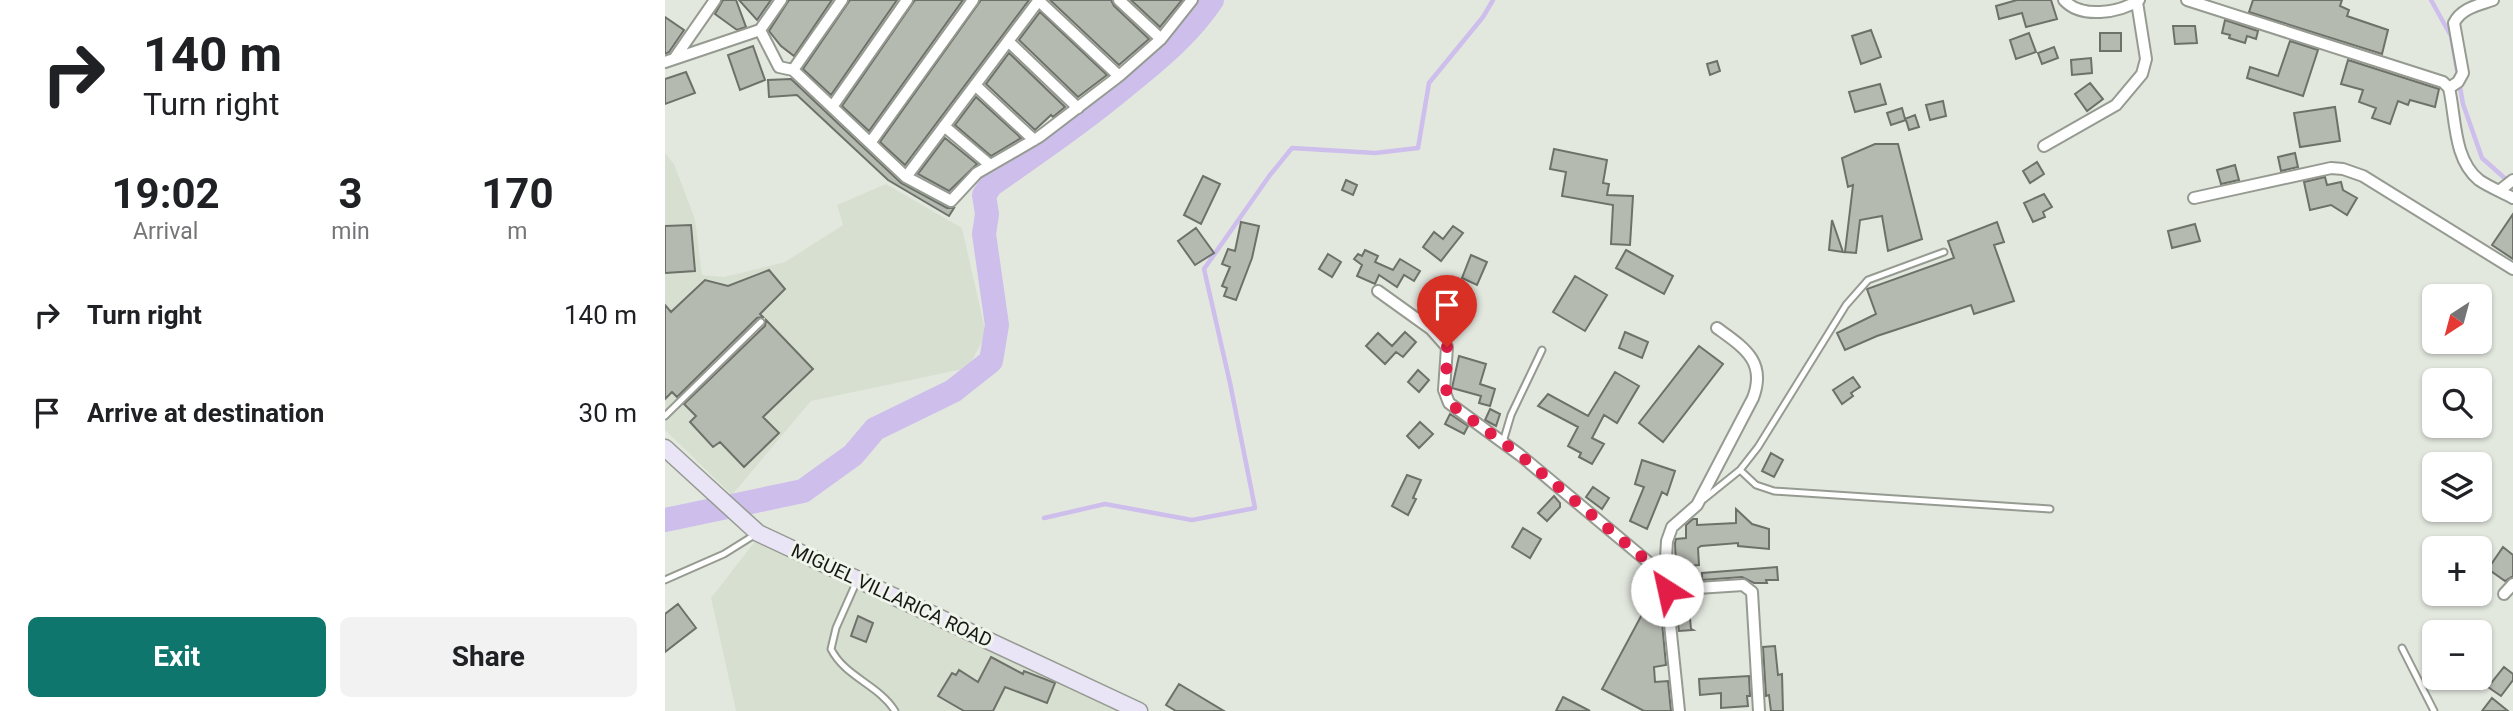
<!DOCTYPE html>
<html lang="en">
<head>
<meta charset="utf-8">
<style>
  :root { --surface:#fff; --page:#f2f2f2; --text:#202124; --muted:#757577; --accent:#0f766e }
  body { margin:0; font-family:Roboto,sans-serif; background:var(--page); color:var(--text); height:100vh; display:flex; flex-direction:column; font-size:26px; white-space:nowrap }
  * { box-sizing:border-box; margin:0 }
  p { font-size:23px; color:var(--muted) }
  .icon { flex:none; width:38px; height:38px; fill:none; stroke:currentColor; stroke-width:2; stroke-linecap:round; stroke-linejoin:round }
  .map { position:relative; flex:1; overflow:hidden }
  .sheet { display:flex; flex-direction:column; background:var(--surface); width:665px }
  .sheet>* { flex:none }
  .hud { background:#fff; color:var(--text); overflow:hidden }
  .needle { width:46px; rotate:216deg }
  .controls { position:absolute; left:1757px; top:284px; display:grid; gap:14px }
  .controls a { display:grid; place-items:center; width:70px; height:70px; border-radius:10px; background:var(--surface); box-shadow:0 2px 5px #0004; font-size:35px }
  .pin { position:absolute; display:grid; place-items:center; width:60px; height:60px; color:#fff; margin:-72px -30px; border-radius:50% 50% 50% 0; rotate:-45deg; box-shadow:0 0 7px #0007 }
  .pin .icon { rotate:45deg }
  .me { position:absolute; width:77px; margin:-38px; rotate:325deg; stroke-linejoin:round; filter:drop-shadow(0 0 5px #0008) }
  .turn { display:flex; align-items:center; gap:24px; height:147px; padding:0 28px; font-size:32px }
  .turn .icon { width:91px; height:91px; stroke-width:2.5 }
  .turn b { display:block; font-size:49px; line-height:60px }
  .eta { display:flex; justify-content:space-evenly; align-items:center; height:119px; text-align:center }
  .eta b { font-size:42px; font-weight:700; line-height:49px }
  .primary-button { display:flex; gap:14px; margin-top:auto; padding:14px 28px }
  .primary-button a { flex:1; height:80px; border-radius:10px; background:var(--accent); color:#fff; font-size:28px; font-weight:700; line-height:80px; text-align:center }
  .primary-button a+a { background:var(--page); color:var(--text) }
  ul { padding:0; list-style:none }
  li { display:flex; align-items:center; gap:21px; height:98px; padding:0 28px }
  li div { flex:1 }
  li b { display:block; font-size:26px }
  li em { font-style:normal }
  main { display:flex; flex:1; min-height:0 }
  .map>svg:first-child { display:block }
  .built { fill:#d7e0d0 }
  .lines { fill:none; stroke-linecap:round; stroke-linejoin:round }
  .stream { stroke:#cdbeec; stroke-width:4.5 }
  .river { stroke:#cdbeec; stroke-width:24 }
  .building { fill:#b5bab1; stroke:#6d7169; stroke-width:2 }
  .lane-casing { stroke:#969b92; stroke-width:9 }
  .street-casing { stroke:#969b92; stroke-width:14 }
  .secondary-casing { stroke:#969b92; stroke-width:19 }
  .lane { stroke:#fff; stroke-width:5 }
  .street { stroke:#fff; stroke-width:10 }
  .secondary { stroke:#eae4f7; stroke-width:16 }
  .route { stroke:#e11d48; stroke-width:12; stroke-dasharray:0 21.6 }
  .labels { text-anchor:middle; stroke-width:6; stroke-linejoin:round; paint-order:stroke }
  .street-label { font-size:19px; fill:#161815; stroke:#f0f5ec }
</style>
</head>
<body>
<main>
<section class="sheet">
<div class="hud">
<div class="turn"><svg class="icon" aria-label="right" viewBox="0 0 24 24"><path d="M7 20v-9h11M14 6l5 5-5 5"/></svg><div><b>140 m</b>Turn right</div></div>
</div>
<div class="eta">
<div><b>19:02</b><p>Arrival</p></div>
<div><b>3</b><p>min</p></div>
<div><b>170</b><p>m</p></div>
</div>
<ul>
<li><svg class="icon" aria-label="right" viewBox="0 0 24 24"><path d="M7 20v-9h11M14 6l5 5-5 5"/></svg><div><b>Turn right</b></div><em>140 m</em></li>
<li><svg class="icon" aria-label="arrive" viewBox="0 0 24 24"><path d="M6 21V4h12l-3 4 3 4H6"/></svg><div><b>Arrive at destination</b></div><em>30 m</em></li>
</ul>
<div class="primary-button"><a>Exit</a><a>Share</a></div>
</section>
<div class="map">
<svg width="1848" height="711" viewBox="0 0 1848 711">
  <rect width="100%" height="100%" fill="#e3e8df"/>
  <path class="built" d="M0,153L9,164L30,219L37,275L59,277L120,262L178,225L172,205L221,184L297,228L321,334L303,368L146,401L67,495L0,430Z
    M91,540L451,711H71L46,598Z"/>
  <g class="lines">
    <path class="stream" d="M1766,0L1786,36L1798,104L1817,158L1843,181
      M379,518L440,504L527,520L590,508L565,383L539,269L605,175L627,148L710,153L753,148L764,83L818,17L828,0"/>
    <path class="river" d="M0,520L138,491L188,455L210,429L288,391L326,361L332,325L319,234L322,214L319,195L326,185C373,152 420,120 464,83C495,58 525,33 547,0"/>
  </g>
  <path class="building" d="M58,0H71L81,27L72,30L50,14Z
    M74,0H106L92,20Z
    M124,0H167L129,56L116,46L104,31Z
    M185,0H232L166,95L138,69Z
    M250,0H298L204,131L177,106Z
    M316,0H364L240,165L215,142Z
    M385,0H446L449,6L484,39L454,65Z
    M466,0H517L495,27Z
    M1352,0H1386L1392,19L1361,27L1357,13L1334,19L1331,6Z
    M1588,0H1677L1675,6L1684,10L1682,16L1723,30L1717,54L1584,12Z
    M375,12L442,75L413,97L354,40Z
    M0,17L19,30L4,52L0,54Z
    M1560,20L1593,31L1591,39L1582,36L1580,43L1564,38L1565,35L1557,33Z
    M1508,26H1530L1532,43L1510,44Z
    M1206,30L1216,57L1196,64L1187,36Z
    M1364,33L1371,52L1351,59L1345,40Z
    M1435,33H1456V51H1435Z
    M1625,41L1653,50L1638,96L1582,78L1585,67L1613,76Z
    M88,46L100,80L75,90L63,55Z
    M1389,47L1393,58L1377,64L1373,53Z
    M344,53L400,107L388,117L386,115L370,130L321,84Z
    M1426,58L1427,73L1407,75L1406,60Z
    M1683,60L1774,89L1770,107L1745,100L1743,105L1733,101L1725,124L1707,118L1711,108L1694,102L1698,90L1676,84Z
    M1052,61L1055,71L1045,75L1042,64Z
    M21,72L30,93L0,104V79Z
    M126,79L236,183L282,208H289L284,216L223,180L132,95L104,97L103,80Z
    M1425,83L1438,99L1422,111L1410,94Z
    M1215,84L1221,104L1190,112L1184,92Z
    M311,97L356,138L326,156L290,125Z
    M1278,101L1281,116L1265,120L1261,105Z
    M1670,107L1675,141L1635,147L1629,113Z
    M1237,108L1240,119L1250,115L1254,127L1244,130L1241,120L1226,125L1222,113Z
    M280,138L312,164L284,191L253,174Z
    M1210,144H1233L1257,239L1223,251L1217,216L1195,220L1191,253L1180,252L1188,185L1183,187L1177,158Z
    M889,149L942,160L938,183L944,184L942,195L968,196L965,245L946,244L948,205L897,196L901,172L885,169Z
    M1630,153L1633,167L1616,171L1613,157Z
    M1372,162L1379,174L1365,183L1358,171Z
    M1570,165L1574,180L1556,184L1552,170Z
    M538,176L555,184L536,224L519,215Z
    M1660,177L1662,185L1676,182L1678,190L1692,198L1682,215L1666,205L1645,210L1639,182Z
    M681,180L692,185L688,195L677,190Z
    M1379,194L1387,207L1378,212L1380,217L1368,222L1359,203Z
    M1848,214V259L1827,245Z
    M1167,220L1178,252L1164,250Z
    M576,222L594,226L587,258L571,300L559,296L562,288L557,286L565,267L557,264L563,249L570,251Z
    M1332,222L1339,242L1329,245L1349,301L1309,314L1306,305L1212,336L1180,350L1172,333L1211,314L1202,289L1289,258L1283,241Z
    M1530,224L1535,241L1507,248L1503,231Z
    M26,225L30,271L0,273V226Z
    M788,226L798,233L776,261L758,247L769,232L778,239Z
    M531,228L549,253L530,265L513,241Z
    M700,250L713,256L710,262L728,270L735,259L755,271L749,281L739,275L732,287L714,275L710,284L692,276L697,265L689,259L693,254L697,256Z
    M961,250L1008,276L999,294L951,268Z
    M663,254L676,262L667,277L654,269Z
    M806,255L822,262L812,285L797,278Z
    M104,270L120,289L95,314L98,317L92,318L12,397L7,392L0,399V305L6,312L40,280L63,286Z
    M910,276L942,295L920,331L888,312Z
    M101,320L148,369L98,417L114,433L79,467L55,442L48,447L25,422L31,416L19,404L100,326Z
    M740,332L751,342L738,357L731,352L720,364L701,346L713,333L727,346Z
    M960,332L983,342L977,358L954,348Z
    M1034,346L1058,364L998,442L974,423Z
    M794,356L821,364L815,384L830,389L825,406L814,403L816,396L787,388Z
    M753,370L764,380L754,392L743,382Z
    M950,372L974,386L952,423L939,415L927,438L939,444L927,464L914,457L916,453L903,446L913,427L873,406L883,394L923,416Z
    M1188,377L1195,387L1186,393L1188,396L1177,404L1168,390Z
    M825,409L835,414L831,426L820,420Z
    M785,414L803,426L799,434L780,424Z
    M755,422L768,434L754,448L742,436Z
    M1106,453L1118,460L1109,477L1097,471Z
    M977,460L1010,471L1002,495L997,492L982,529L965,521L979,487L970,484Z
    M742,475L756,480L748,498L751,499L743,515L727,506Z
    M928,487L944,498L937,509L921,497Z
    M889,496L895,503V507L882,521L873,513Z
    M1071,509L1087,524L1104,529V549L1073,546V543L1036,546L1033,548L1034,565L1011,567L1010,543L1011,539L1021,538V525L1028,519H1032V525L1071,523Z
    M858,528L876,539L865,558L847,547Z
    M1838,547L1848,555V576L1840,581L1823,569Z
    M1112,567L1113,580H1101L1102,583H1089L1077,577L1037,580V573Z
    M13,604L31,628L0,652V614Z
    M982,605L996,612L1001,665L989,667L990,682L1003,681L1006,711H979L937,689Z
    M1024,607L1026,629L1028,630L1014,631L1011,608Z
    M193,616L208,623L201,642L186,636Z
    M1110,646L1113,675L1117,674L1118,711H1106L1104,695L1101,696L1098,647Z
    M326,657L358,674L359,671L390,683L382,703L340,687L328,711H299L273,696L287,673L291,675L294,670L313,682Z
    M1839,667L1848,674V680L1836,696L1823,687Z
    M1084,676L1085,696H1082L1083,706L1056,708V693L1035,695L1034,679Z
    M514,684L559,711H511L501,705Z
    M898,697L925,711H891Z
    M1827,698L1843,711H1817Z"/>
  <g class="lines">
    <defs>
      <path id="lane" d="M0,416L96,322
        M838,442L846,415L877,350
        M1075,470L1091,485L1109,491L1385,509
        M1039,499L1075,470L1093,447L1181,305L1203,280L1279,252
        M0,580L59,554L91,534
        M191,583L171,628L166,649C180,677 214,685 230,711
        M1737,648L1769,711"/>
      <path id="street" d="M373,0L454,76
        M454,0L496,39
        M1399,0C1416,19 1454,13 1474,0
        M1522,0L1778,82L1784,88C1791,118 1788,159 1814,180C1824,187 1837,192 1848,198
        M95,30L116,0
        M343,41L413,108
        M9,59L50,0
        M0,62L95,30L114,67L128,70L241,177L286,201L312,173L374,137L454,76L496,39L527,0
        M128,70L177,0
        M310,85L369,140
        M1784,88L1793,82L1798,73L1789,23C1796,8 1814,5 1828,0
        M167,107L242,0
        M279,126L325,165
        M205,143L308,0
        M1379,146L1451,105L1477,74L1481,59L1472,2
        M241,177L374,0
        M1834,191L1848,180
        M1529,198L1666,168L1678,169L1698,176L1848,269
        M713,291L766,329L782,347L779,390L784,403L855,455L1000,576
        M1002,590L1078,585L1087,592L1094,711
        M1839,594L1848,584
        M1014,711L1000,576L1002,541L1007,527L1032,505L1088,398C1102,361 1078,347 1052,328"/>
      <path id="secondary" d="M0,448L93,533L474,711"/>
    </defs>
    <use href="#lane" class="lane-casing"/>
    <use href="#street" class="street-casing"/>
    <use href="#secondary" class="secondary-casing"/>
    <use href="#lane" class="lane"/>
    <use href="#street" class="street"/>
    <use href="#secondary" class="secondary"/>
  </g>
  <g class="lines">
    <path class="route" d="M782,347C783,366 778,385 784,403L855,455L1000,576L1002,590"/>
  </g>
  <g class="labels">
    <g class="street-label">
      <text transform="translate(227 595) rotate(25)" y="7">MIGUEL VILLARICA ROAD</text>
    </g>
  </g>
</svg>
<div class="controls">
<a><svg class="needle" viewBox="-14 -14 28 28"><path d="M0-13l5 13h-10z" fill="#e53935"/><path d="M0 13l5-13h-10z" fill="#757577"/></svg></a>
<a><svg class="icon" aria-label="search" viewBox="0 0 24 24"><circle cx="10" cy="10" r="6"/><path d="M15 15l6 6"/></svg></a>
<a><svg class="icon" aria-label="layers" viewBox="0 0 24 24"><path d="M12 4l9 5-9 5-9-5zM3 14l9 5 9-5"/></svg></a>
<a>+</a>
<a>−</a>
</div>
<div class="pin" style="left:782px;top:347px;background:#d93025"><svg class="icon" aria-label="arrive" viewBox="0 0 24 24"><path d="M6 21V4h12l-3 4 3 4H6"/></svg></div>
<svg class="me" style="left:1002px;top:590px" viewBox="-20 -20 40 40"><circle r="19" fill="#fff"/><path d="M0-13L10 11 0 6-10 11z" fill="#e11d48"/></svg>
</div>
</main>
</body>
</html>
